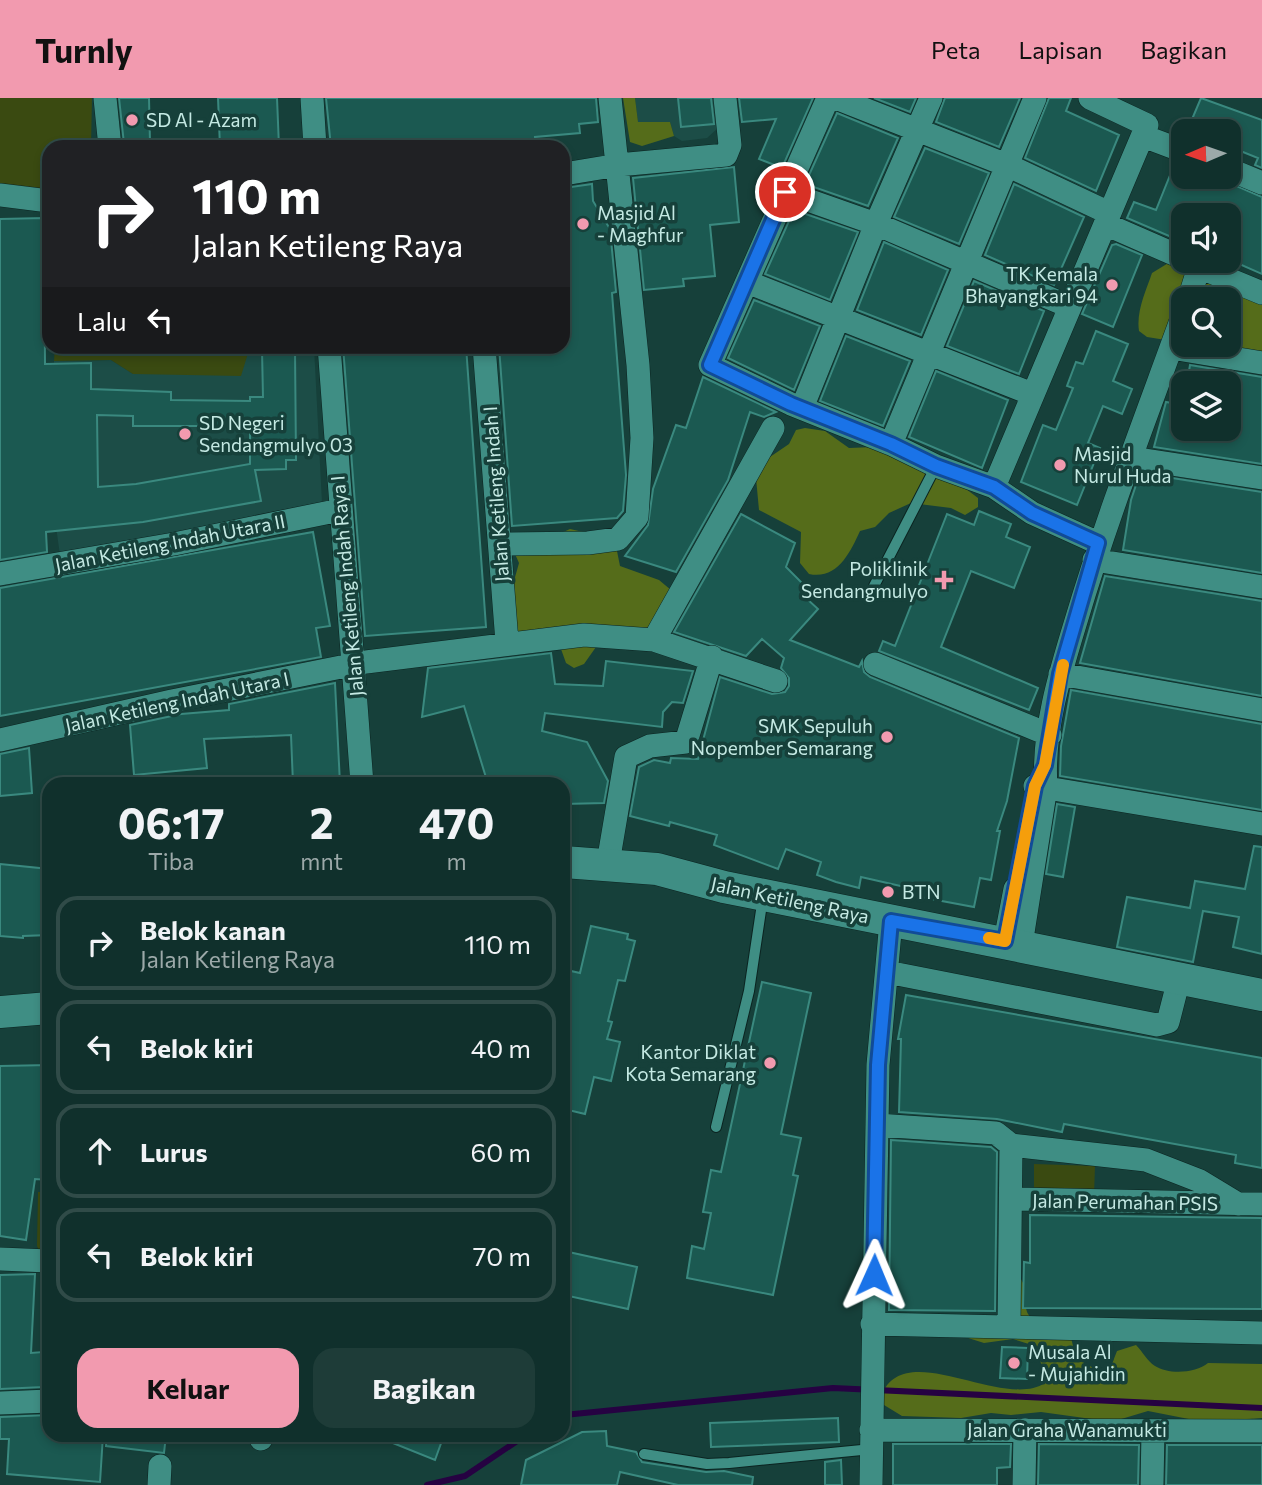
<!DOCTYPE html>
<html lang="id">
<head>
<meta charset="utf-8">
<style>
  :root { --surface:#10302c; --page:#1e3c38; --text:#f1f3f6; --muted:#9ca9a9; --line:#304b48; --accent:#f29aaf }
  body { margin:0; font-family:Commissioner,sans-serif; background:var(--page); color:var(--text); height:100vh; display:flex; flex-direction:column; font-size:26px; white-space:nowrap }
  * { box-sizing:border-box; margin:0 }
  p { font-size:23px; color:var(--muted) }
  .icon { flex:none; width:38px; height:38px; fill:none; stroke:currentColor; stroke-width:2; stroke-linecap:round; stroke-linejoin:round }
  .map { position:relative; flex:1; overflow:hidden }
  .drawer { position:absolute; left:42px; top:679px; width:528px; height:665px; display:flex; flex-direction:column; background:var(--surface); border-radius:21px; box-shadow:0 4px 10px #0003,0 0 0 2px var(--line) }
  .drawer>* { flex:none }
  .top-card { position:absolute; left:42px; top:42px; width:528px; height:214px; border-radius:21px; box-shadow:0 4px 10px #0003,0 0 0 2px var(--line); background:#202124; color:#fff; overflow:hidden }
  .needle { width:46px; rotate:268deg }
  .tools { position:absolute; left:1171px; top:21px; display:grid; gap:14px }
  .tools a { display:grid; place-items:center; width:70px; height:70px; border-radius:14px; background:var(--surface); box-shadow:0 4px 10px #0003,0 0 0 2px var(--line); font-size:35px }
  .pin { position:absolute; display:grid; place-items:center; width:60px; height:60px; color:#fff; margin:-30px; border:4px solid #fff; border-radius:50%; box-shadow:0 2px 7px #0007 }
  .me { position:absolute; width:77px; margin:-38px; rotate:1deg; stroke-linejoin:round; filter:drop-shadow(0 0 5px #0008) }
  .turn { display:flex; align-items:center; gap:24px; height:147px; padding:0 35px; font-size:32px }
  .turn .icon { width:91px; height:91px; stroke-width:2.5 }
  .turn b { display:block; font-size:49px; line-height:60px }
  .then { display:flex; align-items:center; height:66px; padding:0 35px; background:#0003; gap:14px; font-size:26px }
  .eta { display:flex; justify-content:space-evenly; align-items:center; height:119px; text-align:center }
  .eta b { font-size:42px; font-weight:700; line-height:49px }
  .action { display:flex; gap:14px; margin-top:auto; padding:14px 35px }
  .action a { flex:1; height:80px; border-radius:21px; background:var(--accent); color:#111; font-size:28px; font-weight:700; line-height:80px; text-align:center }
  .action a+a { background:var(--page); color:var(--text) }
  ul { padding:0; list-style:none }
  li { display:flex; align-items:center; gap:21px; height:94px; margin:0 14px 10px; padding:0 21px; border:4px solid var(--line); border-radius:21px }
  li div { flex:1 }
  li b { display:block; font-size:26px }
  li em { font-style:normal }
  header { display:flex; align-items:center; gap:42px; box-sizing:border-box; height:98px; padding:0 35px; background:var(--accent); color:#111 }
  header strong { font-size:33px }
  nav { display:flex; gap:38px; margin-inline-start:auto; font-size:24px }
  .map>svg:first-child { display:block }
  .built { fill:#1c4d47 }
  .green { fill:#3a4a11 }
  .forest { fill:#556c1a }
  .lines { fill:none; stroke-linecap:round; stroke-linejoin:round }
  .stream { stroke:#260242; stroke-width:6 }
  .building { fill:#1b5951; stroke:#3a897f; stroke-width:2; fill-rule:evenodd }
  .service-casing { stroke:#0b2421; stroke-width:12 }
  .minor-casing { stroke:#0b2421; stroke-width:24 }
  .secondary-casing { stroke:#0b2421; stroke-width:33 }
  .service { stroke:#3f8e84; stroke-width:10 }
  .minor { stroke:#3f8e84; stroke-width:23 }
  .secondary { stroke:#3f8e84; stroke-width:32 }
  .route-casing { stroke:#114b97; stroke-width:18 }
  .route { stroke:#1a73e8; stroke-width:12 }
  .slow { stroke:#f59e0b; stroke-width:12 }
  .poi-dot { fill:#f29aaf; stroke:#16403a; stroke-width:2.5 }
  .labels { text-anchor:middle; stroke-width:7; stroke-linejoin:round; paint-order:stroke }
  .poi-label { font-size:19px; fill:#c4e9e3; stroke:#16403a; text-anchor:start }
  .street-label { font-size:19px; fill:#c4e9e3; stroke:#16403a }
</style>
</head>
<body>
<header>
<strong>Turnly</strong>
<nav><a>Peta</a><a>Lapisan</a><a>Bagikan</a></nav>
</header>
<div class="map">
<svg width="1262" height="1387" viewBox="0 0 1262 1387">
  <rect width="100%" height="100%" fill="#16403a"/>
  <path class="built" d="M635,0H715L719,29L707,40L682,43L674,38L670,24H638Z
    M314,249L322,405L60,457L51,393L54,263L111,262L133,276L249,252Z"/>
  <path class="green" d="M0,0H92L91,49H49V97L0,92Z
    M55,249V248L306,249L249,252L241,278L133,276L111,262L54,263Z
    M1034,1066L1095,1068L1094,1097L1034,1095Z
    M38,1094H49V1156L41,1157L37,1148Z"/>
  <path class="forest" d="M623,0H635L638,24H670L674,38L642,48L630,44Z
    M1170,164L1262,193V260L1220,247H1228V201H1183L1166,242L1147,239L1139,233C1136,213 1146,193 1152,175Z
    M805,330L825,333L849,350L874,349L962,388L978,400V409L965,417L951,410L911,405L889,415L875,429L860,433C850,455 837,482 809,476L800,465L801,434L759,412L756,380L767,361L789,346L796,332Z
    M570,431L605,439L616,448L620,468L659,482L671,492L664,515L640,543L596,549L584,566L574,570L566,565L561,551L515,533L512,490L519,465L515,456Z
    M1021,1181C1028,1193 1023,1202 1027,1214C1032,1227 1059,1234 1071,1239C1075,1262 1086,1272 1110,1271L1117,1253L1136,1247C1143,1254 1147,1263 1155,1268C1169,1277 1196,1275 1208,1265L1262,1266V1320L1204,1324L1148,1313L1118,1322H1099L1041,1314L1011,1317L991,1315L961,1320L902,1318L884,1307L881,1299C902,1237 1003,1313 1045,1285L1039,1256L1032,1247L1013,1241L984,1245L965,1239L996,1227Z"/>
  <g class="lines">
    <path class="stream" d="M564,1317L833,1290L1262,1310
      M427,1387L465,1378L526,1337"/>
  </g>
  <path class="building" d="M119,0H149L150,45L124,46Z
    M218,0H277L279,49H220Z
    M326,0H596L598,24L579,26L580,35L535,39L536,49H331Z
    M678,0H711L714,26L681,29Z
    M739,0H813L782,70L759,61L776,21L742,24Z
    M874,0H916L910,14Z
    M945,0H1020L999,49L936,24Z
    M1049,0H1071L1066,13L1119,37L1096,93L1025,60Z
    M1201,0L1262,22V70L1255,67L1258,60L1228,48V33H1187Z
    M837,15L898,40L868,108L805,86Z
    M925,50L989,75L959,146L894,119Z
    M1175,65L1183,67V79H1216L1262,99V176L1228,161V117H1183V144L1127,120L1134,104L1156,112Z
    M734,69L739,124L710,127L715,178L683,181L684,188L644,192L633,80Z
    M592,86L593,103L610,131L616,194L612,195L626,377L623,413L617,420L512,428L499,248H564V90Z
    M1014,86L1084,119L1054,187L985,157Z
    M794,112L858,134L830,202L765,176Z
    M44,120L45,266L91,265V291L171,294V302L250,303V299H263L262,252H295L296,362H286V371L255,372L261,403L143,424L46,434L47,454L0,462V121ZM97,317L133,318V328H250V366L136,386L98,389Z
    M884,144L948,172L921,237L857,212Z
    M1116,146L1142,157L1113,229L1082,216L1112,147Z
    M974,183L1044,213L1019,276L947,248Z
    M754,202L820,228L794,292L728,260Z
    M1096,233L1128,246L1113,283L1132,291L1122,316L1103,308L1088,345L1100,350L1077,407L1021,384L1043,327L1056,332L1073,290L1067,288L1076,264L1083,266Z
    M846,238L910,263L883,328L820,303Z
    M343,248H466L486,529L365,538Z
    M1190,267L1262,279V366L1154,349L1166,304L1183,307V331H1228V285H1187Z
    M936,273L1008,302L982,370L909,339Z
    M703,279L776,314L764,319L750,314L728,382L676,474L625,458L648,427L653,391L676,327L686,330Z
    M1140,375L1262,394V475L1123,452L1131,402Z
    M979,413L1011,426L1006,439L1030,449L1014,490L971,473L941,549L1038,590L1029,612L879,553L883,543L895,548L947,416L974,427Z
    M741,416L795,445L786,469L812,495L807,501L818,511L790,542L859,569L862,563L864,574L870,579L1019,640L1007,703L997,733H1000L991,782L980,780L974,809L904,796L905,789L861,779L859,790L836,784L817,777L821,764L786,751L778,771L714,747L717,737L670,724L669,728L630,718L639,669L654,662L670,665L671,660L698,661L720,579L772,596L785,594L789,588V580L781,570L784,560L762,541L746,558L674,534Z
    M313,434L330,528L316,530L321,559L0,618V490Z
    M1105,478L1262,503V598L1080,565Z
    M551,555L555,586L603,588L606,563L693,573L683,605L672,604L663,614L662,629L545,615L542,633L587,644L608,683L604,705L564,706V686H488L464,608L422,619L428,570Z
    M335,585L340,686H293L291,637L204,641L207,670L134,677L130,627L181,616L229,612V606Z
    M1071,592L1262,626V712L1060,678L1061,648Z
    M29,650L32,695L0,698V656Z
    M1057,706L1075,709L1063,779L1046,776Z
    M1254,748L1262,749V856L1233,849L1239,819L1203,813L1193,864L1117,849L1127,799L1190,810L1195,783L1245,791Z
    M0,766L49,771V837L23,838V840L0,838Z
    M591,828L628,836L627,841L635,843L625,883L618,882L608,923L612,924L607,941L620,944L611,983L594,979L585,1016L564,1011V903L571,873L580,875Z
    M762,884L811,895L781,1036L801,1040L793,1077L798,1078L773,1197L687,1180L692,1148L704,1151L711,1115L703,1114L711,1072L721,1074Z
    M906,897L1262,960V1070L1235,1065L1236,1057L1064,1026L1062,1034L997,1021L899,1014L901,941H898Z
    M49,967V1019L46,1018L43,1056H49V1082L35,1081L26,1142L0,1138V968Z
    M891,1042L991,1049L997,1054L995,1213L889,1212Z
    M1030,1117L1262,1120V1211L1023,1210L1024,1164L1030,1165Z
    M564,1153L637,1169L628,1211L564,1197Z
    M35,1176L31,1255L43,1254L44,1289L0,1291V1177Z
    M1002,1249L1028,1250L1027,1281L1000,1280Z
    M49,1317V1337H103L100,1384L7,1376L9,1341H0V1319Z
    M838,1320L839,1344L711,1349L710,1325Z
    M606,1333L607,1348L636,1354L642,1364L706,1374L724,1373L753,1379L752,1387H678L620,1374L617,1387H521L526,1362L582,1334Z
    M107,1337H166L164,1355L106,1348Z
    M373,1337H444L435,1362Z
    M893,1346H1011L1010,1369L997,1370V1387H893Z
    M1039,1346L1139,1347L1138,1387H1038Z
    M1167,1347H1262V1387H1166Z
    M841,1362L842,1387H825V1364Z"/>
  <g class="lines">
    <defs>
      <path id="service" d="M874,488L936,368
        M716,1029L749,893L763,799
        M644,1356L707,1366L729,1365L872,1351"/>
      <path id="minor" d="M105,0L110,49
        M312,0L315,49
        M828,0L710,267L791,306L891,346L936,368L994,389L1032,415L1098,445
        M836,0L1009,68L1109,115
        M1143,38L1183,53
        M1228,71L1262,85
        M564,76L618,67L726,57L730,47L725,0
        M785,94L876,126L1068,208
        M0,97L49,103
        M1105,126L1183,160
        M1199,169L1262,195
        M747,184L1032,296
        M1189,201L1199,169L1189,163
        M329,248L362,686
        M484,248L507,544
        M1171,250L1262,265
        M802,310L876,126L931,0
        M891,346L1035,0
        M1132,360L1262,380
        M994,389L1147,27L1090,0
        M500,446L588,445L618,441L637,419L642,340L638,267L610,0
        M1094,462L1262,489
        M0,476L174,446L340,412
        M654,542L773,330
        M875,566L1050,637
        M1060,576L1262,612
        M0,642L172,603L366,564L584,537L654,542L776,583
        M1035,688L1262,726
        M608,765L626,659L650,648L686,644L712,559
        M1005,843L1015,791
        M1021,847L1046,689C1042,634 1060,575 1076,523C1107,419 1146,319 1183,217
        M887,874L1157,927L1168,924L1179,881
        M877,1027L996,1035L1011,1047L1146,1062L1200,1083L1238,1106
        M1012,1101L1262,1106
        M0,1161L49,1163
        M872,1226L1262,1235
        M1009,1228L1011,1047
        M0,1305L49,1303
        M871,1332L1262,1333
        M261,1341L262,1337
        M159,1387L160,1368
        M871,1387L878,967L891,823
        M1024,1387L1025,1332
        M1152,1387L1153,1333"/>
      <path id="secondary" d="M564,764L657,771L724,789L1262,897
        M0,914L49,910"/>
    </defs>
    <use href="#service" class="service-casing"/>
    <use href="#minor" class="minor-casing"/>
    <use href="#secondary" class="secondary-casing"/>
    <use href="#service" class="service"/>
    <use href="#minor" class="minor"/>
    <use href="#secondary" class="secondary"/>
  </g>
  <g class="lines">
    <defs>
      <path id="route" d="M785,94L710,267L791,306L891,346L936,368L994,389L1032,415L1098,445L1060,576L1045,667L1035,688L1005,843L891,823L878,967L874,1177"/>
    </defs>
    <use href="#route" class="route-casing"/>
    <use href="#route" class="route"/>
    <path class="slow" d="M989,840L1005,843L1035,688L1045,667L1063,567"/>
  </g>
  <g class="poi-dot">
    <circle cx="132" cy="22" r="7"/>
    <circle cx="583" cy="126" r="7"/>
    <circle cx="1112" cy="187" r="7"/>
    <circle cx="185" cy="336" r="7"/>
    <circle cx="1060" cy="367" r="7"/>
    <path d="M940.5 471.5h7v7h7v7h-7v7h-7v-7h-7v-7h7z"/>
    <circle cx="887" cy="639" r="7"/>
    <circle cx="888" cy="794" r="7"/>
    <circle cx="770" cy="965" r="7"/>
    <circle cx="1014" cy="1265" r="7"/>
  </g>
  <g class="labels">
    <g class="poi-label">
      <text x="146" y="29">SD Al - Azam</text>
      <text x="597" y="122">Masjid Al<tspan x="597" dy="22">- Maghfur</tspan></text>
      <text x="1098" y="183" text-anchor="end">TK Kemala<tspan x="1098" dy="22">Bhayangkari 94</tspan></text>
      <text x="199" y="332">SD Negeri<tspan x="199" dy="22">Sendangmulyo 03</tspan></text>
      <text x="1074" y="363">Masjid<tspan x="1074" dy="22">Nurul Huda</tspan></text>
      <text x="928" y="478" text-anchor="end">Poliklinik<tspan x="928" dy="22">Sendangmulyo</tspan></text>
      <text x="873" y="635" text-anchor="end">SMK Sepuluh<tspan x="873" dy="22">Nopember Semarang</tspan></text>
      <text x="902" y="801">BTN</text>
      <text x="756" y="961" text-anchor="end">Kantor Diklat<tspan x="756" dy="22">Kota Semarang</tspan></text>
      <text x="1028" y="1261">Musala Al<tspan x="1028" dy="22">- Mujahidin</tspan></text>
    </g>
    <g class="street-label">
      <text transform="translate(496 396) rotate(-94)" y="7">Jalan Ketileng Indah I</text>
      <text transform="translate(170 445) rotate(-11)" y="7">Jalan Ketileng Indah Utara II</text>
      <text transform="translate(347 488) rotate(-95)" y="7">Jalan Ketileng Indah Raya I</text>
      <text transform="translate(177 604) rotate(-12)" y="7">Jalan Ketileng Indah Utara I</text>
      <text transform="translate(790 802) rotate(12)" y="7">Jalan Ketileng Raya</text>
      <text transform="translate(1125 1104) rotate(1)" y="7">Jalan Perumahan PSIS</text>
      <text x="1067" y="1339">Jalan Graha Wanamukti</text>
    </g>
  </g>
</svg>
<div class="tools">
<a><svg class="needle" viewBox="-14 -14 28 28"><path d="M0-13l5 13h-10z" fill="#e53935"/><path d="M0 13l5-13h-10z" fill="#9ca9a9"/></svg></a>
<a><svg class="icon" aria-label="sound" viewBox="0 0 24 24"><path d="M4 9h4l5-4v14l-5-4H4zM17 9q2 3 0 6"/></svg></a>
<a><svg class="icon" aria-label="search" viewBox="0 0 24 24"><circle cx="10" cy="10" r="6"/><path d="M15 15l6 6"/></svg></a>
<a><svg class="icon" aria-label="layers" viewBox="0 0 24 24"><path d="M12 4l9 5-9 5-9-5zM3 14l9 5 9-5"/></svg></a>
</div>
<div class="pin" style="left:785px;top:94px;background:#d93025"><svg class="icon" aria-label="arrive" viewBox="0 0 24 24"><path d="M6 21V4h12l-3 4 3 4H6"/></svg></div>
<svg class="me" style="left:874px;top:1177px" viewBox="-20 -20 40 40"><path d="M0-17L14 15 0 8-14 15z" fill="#1a73e8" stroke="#fff" stroke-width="4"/></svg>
<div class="top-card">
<div class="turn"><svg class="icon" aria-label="right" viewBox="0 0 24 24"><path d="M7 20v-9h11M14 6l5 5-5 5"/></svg><div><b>110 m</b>Jalan Ketileng Raya</div></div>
<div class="then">Lalu<svg class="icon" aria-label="left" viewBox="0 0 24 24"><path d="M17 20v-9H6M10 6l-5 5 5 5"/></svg></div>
</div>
<section class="drawer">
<div class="eta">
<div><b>06:17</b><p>Tiba</p></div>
<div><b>2</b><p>mnt</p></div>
<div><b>470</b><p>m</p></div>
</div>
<ul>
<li><svg class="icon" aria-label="right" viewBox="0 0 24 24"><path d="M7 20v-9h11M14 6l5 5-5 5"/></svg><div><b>Belok kanan</b><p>Jalan Ketileng Raya</p></div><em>110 m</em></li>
<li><svg class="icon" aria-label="left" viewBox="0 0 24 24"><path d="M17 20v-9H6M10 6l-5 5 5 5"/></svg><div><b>Belok kiri</b></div><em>40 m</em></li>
<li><svg class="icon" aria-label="ahead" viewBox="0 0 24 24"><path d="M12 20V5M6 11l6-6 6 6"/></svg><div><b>Lurus</b></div><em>60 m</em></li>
<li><svg class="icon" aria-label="left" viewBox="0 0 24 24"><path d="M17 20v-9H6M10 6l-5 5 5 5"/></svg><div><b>Belok kiri</b></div><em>70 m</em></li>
</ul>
<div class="action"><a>Keluar</a><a>Bagikan</a></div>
</section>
</div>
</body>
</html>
